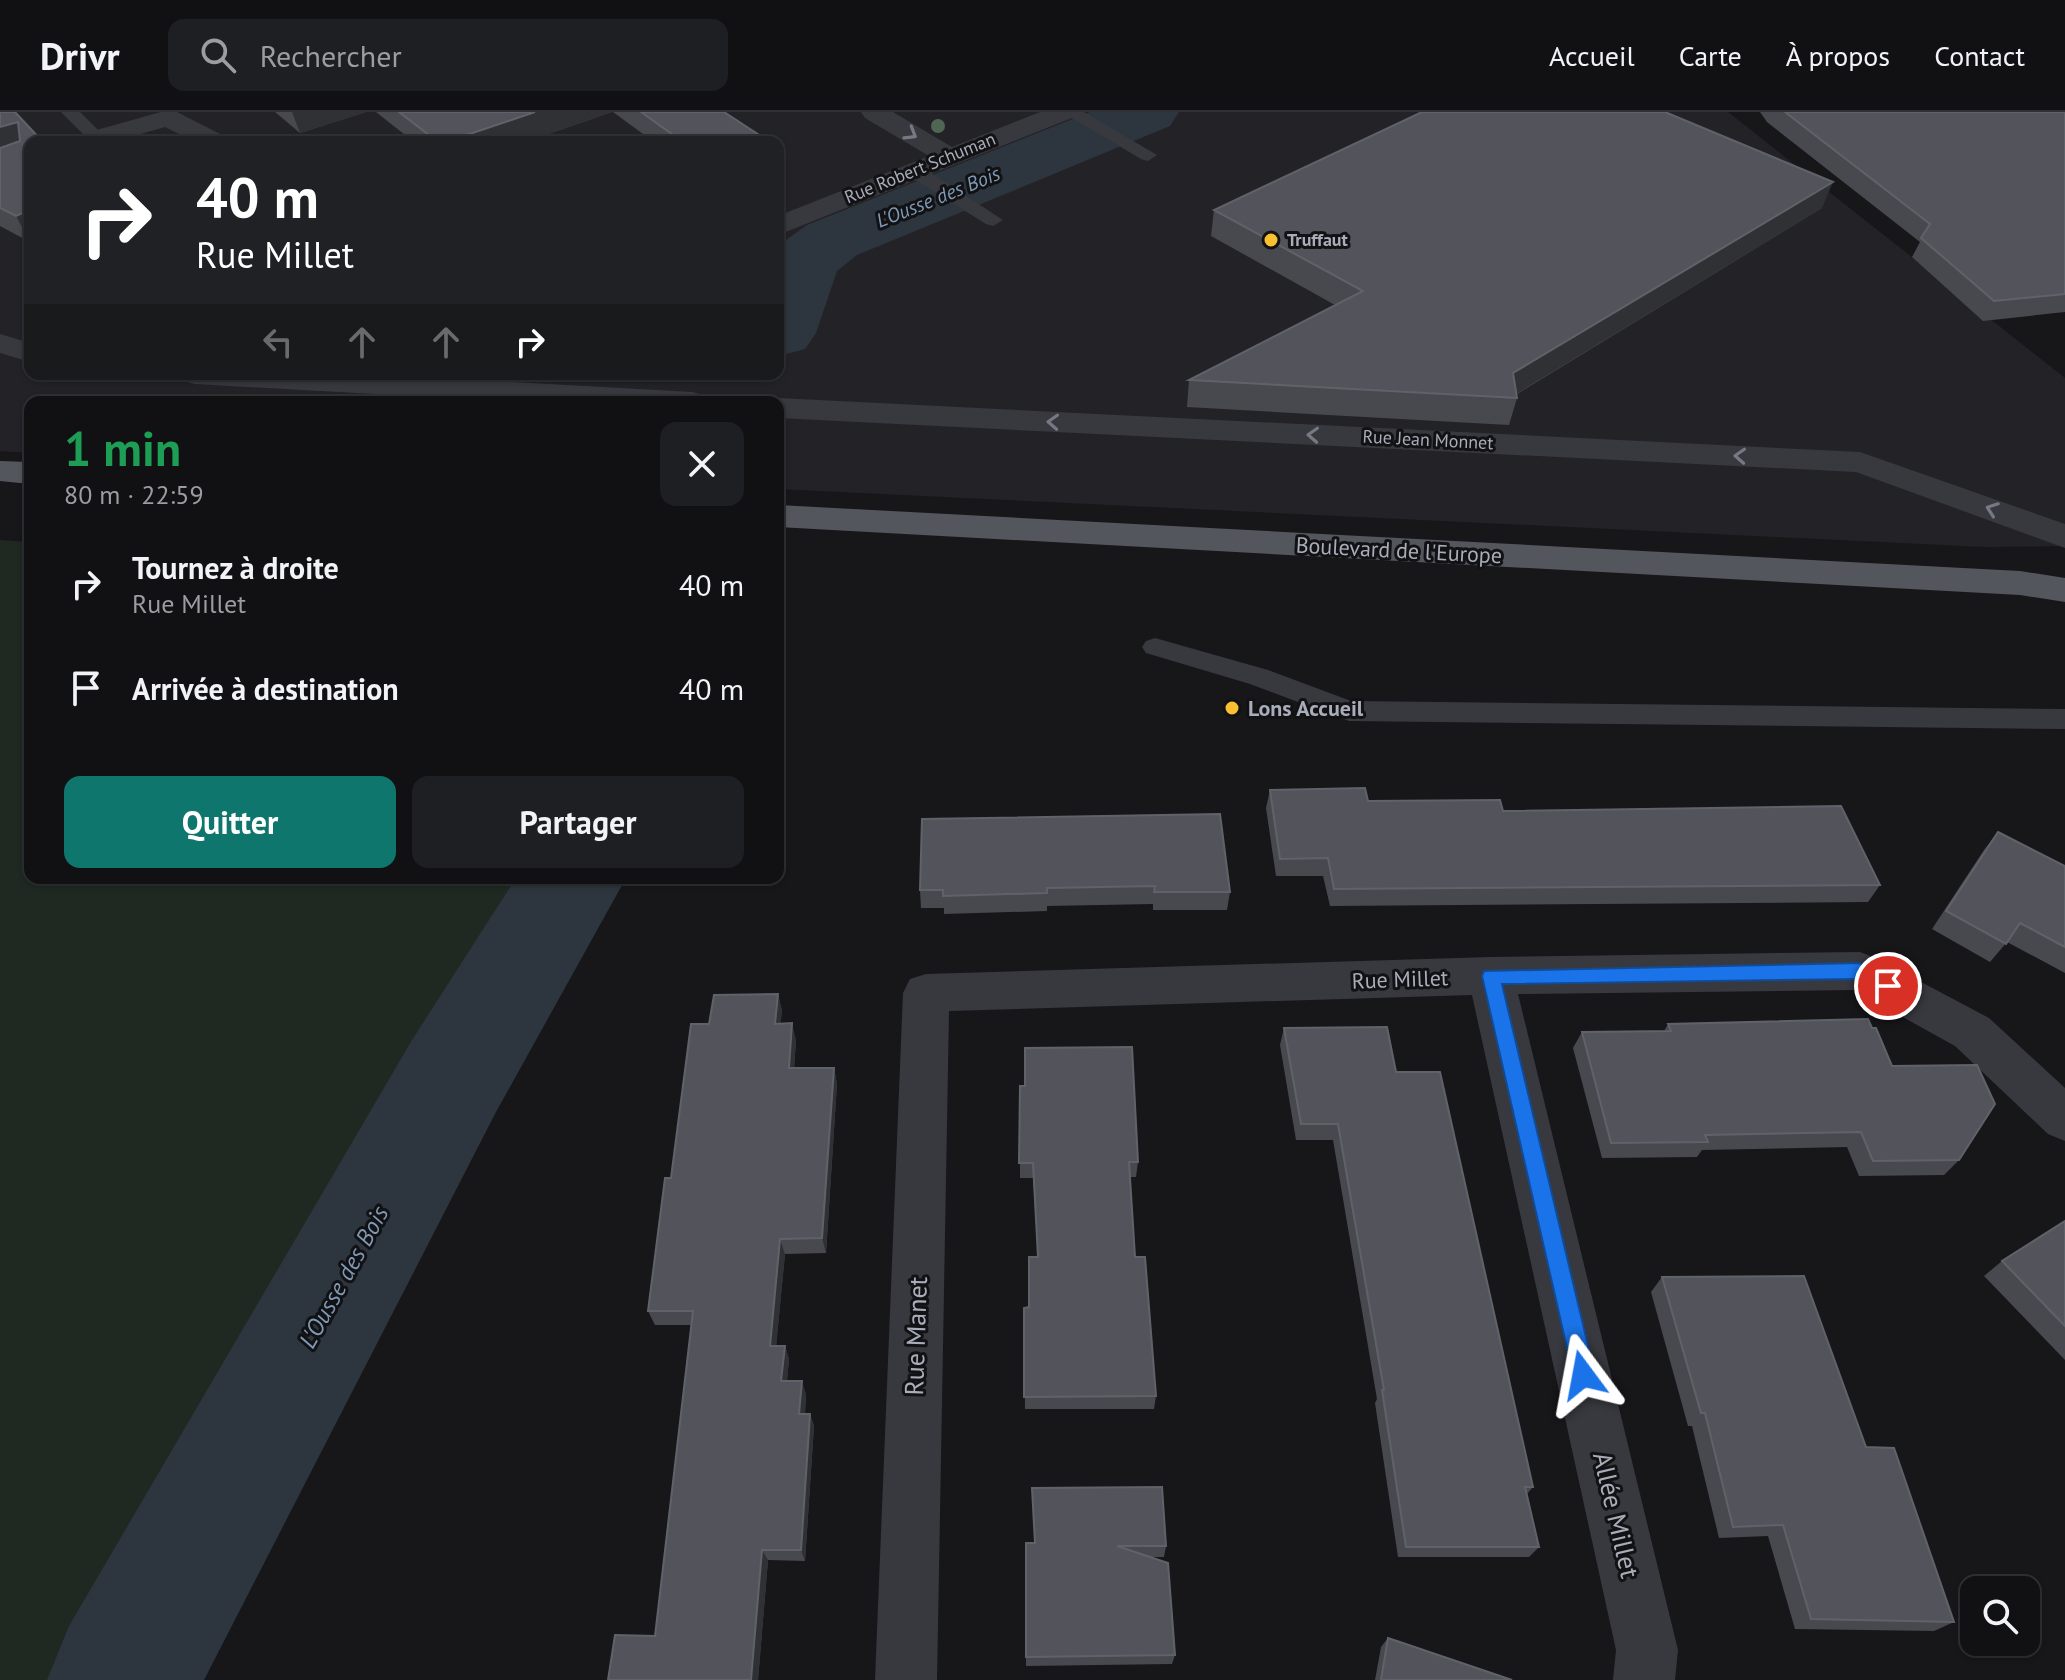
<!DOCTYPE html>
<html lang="fr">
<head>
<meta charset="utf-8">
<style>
  :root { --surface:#111114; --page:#1e1f22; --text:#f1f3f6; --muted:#9c9da0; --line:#303134; --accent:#0f766e }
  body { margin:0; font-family:"PT Sans",sans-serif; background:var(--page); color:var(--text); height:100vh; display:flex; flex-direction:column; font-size:30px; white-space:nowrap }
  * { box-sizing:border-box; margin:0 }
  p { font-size:26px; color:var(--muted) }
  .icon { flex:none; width:44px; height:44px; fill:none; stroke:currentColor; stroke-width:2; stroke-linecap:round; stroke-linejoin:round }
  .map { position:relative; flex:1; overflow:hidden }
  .sheet { position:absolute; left:24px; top:284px; width:760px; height:488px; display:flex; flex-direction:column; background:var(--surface); border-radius:16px; box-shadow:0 2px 6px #0004,0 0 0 2px var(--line) }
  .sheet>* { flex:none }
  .hud { position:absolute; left:24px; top:24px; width:760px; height:244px; border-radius:16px; box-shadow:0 2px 6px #0004,0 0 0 2px var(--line); background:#202124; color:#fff; overflow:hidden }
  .buttons { position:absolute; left:1960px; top:1464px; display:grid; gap:16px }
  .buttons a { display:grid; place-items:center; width:80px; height:80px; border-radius:16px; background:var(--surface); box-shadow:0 2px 6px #0004,0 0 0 2px var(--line); font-size:40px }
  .pin { position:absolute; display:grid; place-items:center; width:68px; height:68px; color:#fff; margin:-34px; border:4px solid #fff; border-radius:50%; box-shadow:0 2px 8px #0007 }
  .me { position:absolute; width:88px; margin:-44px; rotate:347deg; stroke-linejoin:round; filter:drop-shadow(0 0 6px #0008) }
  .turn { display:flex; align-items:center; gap:28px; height:168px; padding:0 40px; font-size:36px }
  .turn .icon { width:104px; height:104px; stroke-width:2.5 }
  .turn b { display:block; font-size:56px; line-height:68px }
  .lanes { display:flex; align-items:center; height:76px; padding:0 40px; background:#0003; justify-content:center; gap:40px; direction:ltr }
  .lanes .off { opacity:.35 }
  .round { display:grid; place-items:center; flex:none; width:84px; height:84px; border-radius:16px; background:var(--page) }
  .headline { display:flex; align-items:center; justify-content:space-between; height:136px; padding:0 40px }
  h1 { font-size:48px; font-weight:600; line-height:60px; color:#1e9e55 }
  .primary-button { display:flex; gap:16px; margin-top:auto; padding:16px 40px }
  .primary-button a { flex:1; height:92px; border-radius:16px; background:var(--accent); color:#fff; font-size:32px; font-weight:600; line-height:92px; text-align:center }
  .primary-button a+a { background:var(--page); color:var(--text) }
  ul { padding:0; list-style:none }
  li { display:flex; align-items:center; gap:24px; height:104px; padding:0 40px }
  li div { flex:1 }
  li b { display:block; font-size:30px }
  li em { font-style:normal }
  header { display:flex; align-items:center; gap:48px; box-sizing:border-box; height:112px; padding:0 40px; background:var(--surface); border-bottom:2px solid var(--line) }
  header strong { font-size:38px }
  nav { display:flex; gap:44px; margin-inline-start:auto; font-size:28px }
  .search { width:560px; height:72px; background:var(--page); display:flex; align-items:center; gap:20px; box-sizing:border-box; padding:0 28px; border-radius:16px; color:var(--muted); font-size:30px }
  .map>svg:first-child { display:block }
  .built { fill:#232327; fill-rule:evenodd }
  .green { fill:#1f2821 }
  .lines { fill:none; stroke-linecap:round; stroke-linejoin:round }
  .river { fill:#2d363e; fill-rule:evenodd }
  .service { fill:#38393f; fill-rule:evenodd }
  .minor { fill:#38393f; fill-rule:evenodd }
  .primary { fill:#54565e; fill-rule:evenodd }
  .tree { fill:#506654 }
  .wall { fill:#48494f }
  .shaded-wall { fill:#303135 }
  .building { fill:#53545b; stroke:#60626a; stroke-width:2 }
  .oneway { stroke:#767983 }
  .route { fill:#1a73e8; stroke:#114b97; stroke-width:2 }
  .poi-dot { fill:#fac02f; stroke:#121215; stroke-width:3 }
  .labels { text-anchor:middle; stroke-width:6; stroke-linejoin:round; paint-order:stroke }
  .far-street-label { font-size:18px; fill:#a9adba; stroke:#121215 }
  .far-poi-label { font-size:18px; font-weight:bold; fill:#a9adba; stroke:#121215; text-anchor:start }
  .far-water-label { font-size:20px; font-style:italic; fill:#7f99b6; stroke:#121215 }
  .street-label { font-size:22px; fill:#a9adba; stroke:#121215 }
  .poi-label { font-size:22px; font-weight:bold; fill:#a9adba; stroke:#121215; text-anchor:start }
  .water-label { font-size:24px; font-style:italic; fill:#7f99b6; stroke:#121215 }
  .near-street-label { font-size:26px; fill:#a9adba; stroke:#121215 }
</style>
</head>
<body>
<header>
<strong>Drivr</strong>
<div class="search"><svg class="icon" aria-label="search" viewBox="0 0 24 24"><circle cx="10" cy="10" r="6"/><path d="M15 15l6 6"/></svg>Rechercher</div>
<nav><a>Accueil</a><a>Carte</a><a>À propos</a><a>Contact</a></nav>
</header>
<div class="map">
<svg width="2065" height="1568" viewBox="0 0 2065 1568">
  <rect width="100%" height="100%" fill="#17171a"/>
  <path class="built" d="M0,0H1728L2065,266V434L1985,435L778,377V290H30V341L0,339ZM30,30H778V262H30Z"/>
  <path class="green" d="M0,428L30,430V766H539L275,1164L51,1568H0Z"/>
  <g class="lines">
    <path class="river" d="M1090,0H1179L1170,14L857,143L837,159L816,221L805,237L778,244V134L807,113Z
      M516,766H626L496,1000L204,1568H47L69,1514L412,928Z"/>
    <path class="service" d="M61,0H80L106,26L103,30H91Z
      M1062,0H1084L1157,43L1148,49L1141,47Z
      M913,52L920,54L1003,108L993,114L986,112L906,62L904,58L906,54Z
      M1155,526L1268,558L1351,589L2065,597V617L1349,609L1250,572L1146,541L1142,535L1146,529Z"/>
    <path class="minor" d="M161,0H177L224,24L228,30H195L165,15L113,30H71L75,24Z
      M861,0H893L952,35L1040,0H1076L1072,6L778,123V104L929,44L865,6Z
      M0,222L30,231V250L0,241Z
      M179,262H367L692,280L704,283L708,290H519L195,272L184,269Z
      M778,286L1860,340L2065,412V436L1856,360L778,306V290H766Z
      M1860,840L1876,846L1989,906L2065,976V1029L2048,1022L1955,934L1854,878L1518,882L1678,1538L1675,1568H1613L1616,1538L1472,883L949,899L937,1568H875L903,881L910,867L926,862L1491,845Z"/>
    <path class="primary" d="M0,349L30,350V372L0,369Z
      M778,393L2020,459L2065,466V490L2020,483L778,415Z"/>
  </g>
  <circle class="tree" cx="938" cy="14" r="7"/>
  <path class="wall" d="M0,0L30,30V130L0,114Z
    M275,0H366L300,21Z
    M376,0H612L525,30H414Z
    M613,0H724L770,30H654Z
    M1760,0H2065V200L1983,209L1912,145L1920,130L1767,10Z
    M1822,96L1517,282V286L1509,313L1187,295L1189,268L1335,193L1211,124L1214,98Z
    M1270,678L1368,689L1503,699L1880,773L1868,790L1330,794L1323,764H1276L1266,696Z
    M922,707L1230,780L1227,798H1153V792L1047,794V799L944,802V796H921L920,778Z
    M1998,720L2065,754V861L2007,830L1990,850L1932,817L1984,738Z
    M778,882L782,899L780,911L796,928L794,956H834L837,972L826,1141L785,1142L776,1234H785L789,1247L787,1269L806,1282L805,1302H810L814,1314L805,1449L768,1448L758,1568H608L655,1524L691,1213H655L648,1199L671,1066L709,912Z
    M1668,912L1892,954L1959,1048L1944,1063L1859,1064L1847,1035L1702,1038L1697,1045L1602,1046L1573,936L1582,920L1664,919Z
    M1284,916L1396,960L1533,1375L1527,1382L1539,1435L1529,1445H1398L1375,1291L1377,1287L1333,1028H1296L1280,933Z
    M1020,974L1138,1050L1136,1065H1130L1135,1145L1156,1284L1154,1297H1025L1024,1196L1029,1195L1038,1145L1033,1066H1020Z
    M2065,1109V1248L1984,1164L2002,1149Z
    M1662,1165L1866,1335L1954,1510L1934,1519L1795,1517L1768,1424L1719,1426L1692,1314H1688L1651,1180Z
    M1026,1431L1166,1434L1164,1445H1148L1175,1543L1172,1552L1026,1554Z
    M1388,1526L1512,1568H1375L1381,1535Z"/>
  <path class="shaded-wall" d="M292,0H366L300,21Z
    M535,0H612L525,30H446Z
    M18,10L30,32L0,45V15Z
    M1833,70L1822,96L1511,285L1513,261Z
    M30,98V130L16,104Z
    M778,882L782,899L779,928L775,912Z
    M792,911L796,928L793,972L789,956Z
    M834,956L837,972L826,1141L822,1126Z
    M780,1127L785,1142L775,1247L770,1234Z
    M785,1234L789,1247L786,1282L781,1269Z
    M802,1269L806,1282L804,1314L799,1302Z
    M810,1302L814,1314L805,1449L801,1438Z
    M762,1438L768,1448L758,1568H751Z"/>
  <path class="building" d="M0,0H15L43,30H30V98L16,104L0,96V36L20,29L18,10L0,15Z
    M399,0H535L446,30H438Z
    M641,0H724L770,30H683Z
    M1422,0H1665L1833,70L1513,261L1517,286L1189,268L1363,179L1214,98Z
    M1785,0H2065V182L1994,189L1921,126L1930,112Z
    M161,24L174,30H147Z
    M1365,676L1368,689L1500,688L1503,699L1841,694L1880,773L1334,777L1328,746L1280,747L1270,678Z
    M1220,702L1230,780H1154L1155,774L1047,776V781L943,784V778H920L922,707Z
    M1998,720L2065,754V835L2020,811L2006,832L1946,799Z
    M778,882L775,912L792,911L789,956H834L822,1126L780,1127L770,1234H785L781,1269H802L799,1302H810L801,1438H762L751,1568H608L615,1523L655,1524L693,1199H648L665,1066H671L691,912H709L714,883Z
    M1868,907L1872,916H1876L1892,954L1977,953L1995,992L1959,1048L1873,1049L1861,1020L1705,1023L1708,1030L1611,1031L1582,920L1671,919L1668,912Z
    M1387,915L1396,960H1440L1533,1375H1525L1539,1435H1406L1382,1278H1384L1338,1012H1301L1284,916Z
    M1132,935L1138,1050H1129L1135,1145H1145L1156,1284L1024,1285V1196L1029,1195V1145H1038L1033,1051H1019L1020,974H1025V936Z
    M2065,1109V1214L2002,1149Z
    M1804,1164L1866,1335L1894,1336L1954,1510L1811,1507L1783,1413L1733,1415L1705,1301H1701L1662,1165Z
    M1162,1375L1166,1434H1117L1168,1451L1175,1543L1026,1545V1431H1035L1032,1376Z
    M1388,1526L1512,1568H1381Z"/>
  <defs><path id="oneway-chevron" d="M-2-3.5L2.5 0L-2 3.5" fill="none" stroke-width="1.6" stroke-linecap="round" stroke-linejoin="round" transform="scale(2)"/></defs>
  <g class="oneway">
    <use href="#oneway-chevron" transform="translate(911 22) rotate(31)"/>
    <use href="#oneway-chevron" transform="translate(1053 310) rotate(-177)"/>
    <use href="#oneway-chevron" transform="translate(1313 323) rotate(-177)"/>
    <use href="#oneway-chevron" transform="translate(1740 344) rotate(-177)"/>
    <use href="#oneway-chevron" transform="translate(1992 397) rotate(-160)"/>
  </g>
  <path class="route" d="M1860,851L1895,869L1898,874L1895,880H1881L1858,867L1502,872L1595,1263L1591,1271L1583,1274L1575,1271L1482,864L1484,859Z"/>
  <g class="poi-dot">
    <circle cx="1271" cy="128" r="8"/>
    <circle cx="1232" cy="596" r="8"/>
  </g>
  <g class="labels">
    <g class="far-street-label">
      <text transform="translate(920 56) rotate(-22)" y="6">Rue Robert Schuman</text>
      <text transform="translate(1428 328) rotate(3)" y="6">Rue Jean Monnet</text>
    </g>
    <g class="far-poi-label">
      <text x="1287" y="134">Truffaut</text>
    </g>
    <g class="far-water-label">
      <text transform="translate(938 85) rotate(-22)" y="7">L'Ousse des Bois</text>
    </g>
    <g class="street-label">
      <text transform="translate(1399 438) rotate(3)" y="8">Boulevard de l'Europe</text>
      <text transform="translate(1400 867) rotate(-2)" y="8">Rue Millet</text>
    </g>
    <g class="poi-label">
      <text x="1248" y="604">Lons Accueil</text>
    </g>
    <g class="water-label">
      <text transform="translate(344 1165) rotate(-61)" y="8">L'Ousse des Bois</text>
    </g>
    <g class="near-street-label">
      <text transform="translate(916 1224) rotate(-88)" y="9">Rue Manet</text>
      <text transform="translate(1616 1403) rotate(77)" y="9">Allée Millet</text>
    </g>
  </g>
</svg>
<div class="buttons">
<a><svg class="icon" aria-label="search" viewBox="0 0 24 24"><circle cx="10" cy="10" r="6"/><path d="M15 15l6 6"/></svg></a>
</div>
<div class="pin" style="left:1888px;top:874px;background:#d93025"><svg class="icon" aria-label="arrive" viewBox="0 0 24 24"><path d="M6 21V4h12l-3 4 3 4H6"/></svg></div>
<svg class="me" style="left:1583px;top:1263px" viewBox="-20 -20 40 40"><path d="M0-17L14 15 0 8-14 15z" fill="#1a73e8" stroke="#fff" stroke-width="4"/></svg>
<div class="hud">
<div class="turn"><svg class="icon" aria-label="right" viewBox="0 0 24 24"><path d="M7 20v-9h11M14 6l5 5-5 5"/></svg><div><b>40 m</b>Rue Millet</div></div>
<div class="lanes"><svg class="icon off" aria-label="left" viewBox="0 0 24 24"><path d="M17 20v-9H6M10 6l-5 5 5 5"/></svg><svg class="icon off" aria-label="ahead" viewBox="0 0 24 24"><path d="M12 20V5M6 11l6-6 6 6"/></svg><svg class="icon off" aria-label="ahead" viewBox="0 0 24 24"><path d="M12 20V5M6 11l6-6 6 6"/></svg><svg class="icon" aria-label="right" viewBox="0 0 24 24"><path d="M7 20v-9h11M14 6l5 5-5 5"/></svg></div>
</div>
<section class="sheet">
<div class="headline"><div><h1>1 min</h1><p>80 m · 22:59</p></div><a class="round"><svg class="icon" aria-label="close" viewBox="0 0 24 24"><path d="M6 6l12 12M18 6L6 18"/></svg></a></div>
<ul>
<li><svg class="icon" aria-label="right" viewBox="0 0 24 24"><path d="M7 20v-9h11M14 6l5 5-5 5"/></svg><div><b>Tournez à droite</b><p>Rue Millet</p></div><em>40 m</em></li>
<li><svg class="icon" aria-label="arrive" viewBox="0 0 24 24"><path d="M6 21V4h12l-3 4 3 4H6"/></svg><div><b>Arrivée à destination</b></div><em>40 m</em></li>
</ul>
<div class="primary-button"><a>Quitter</a><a>Partager</a></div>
</section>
</div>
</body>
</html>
